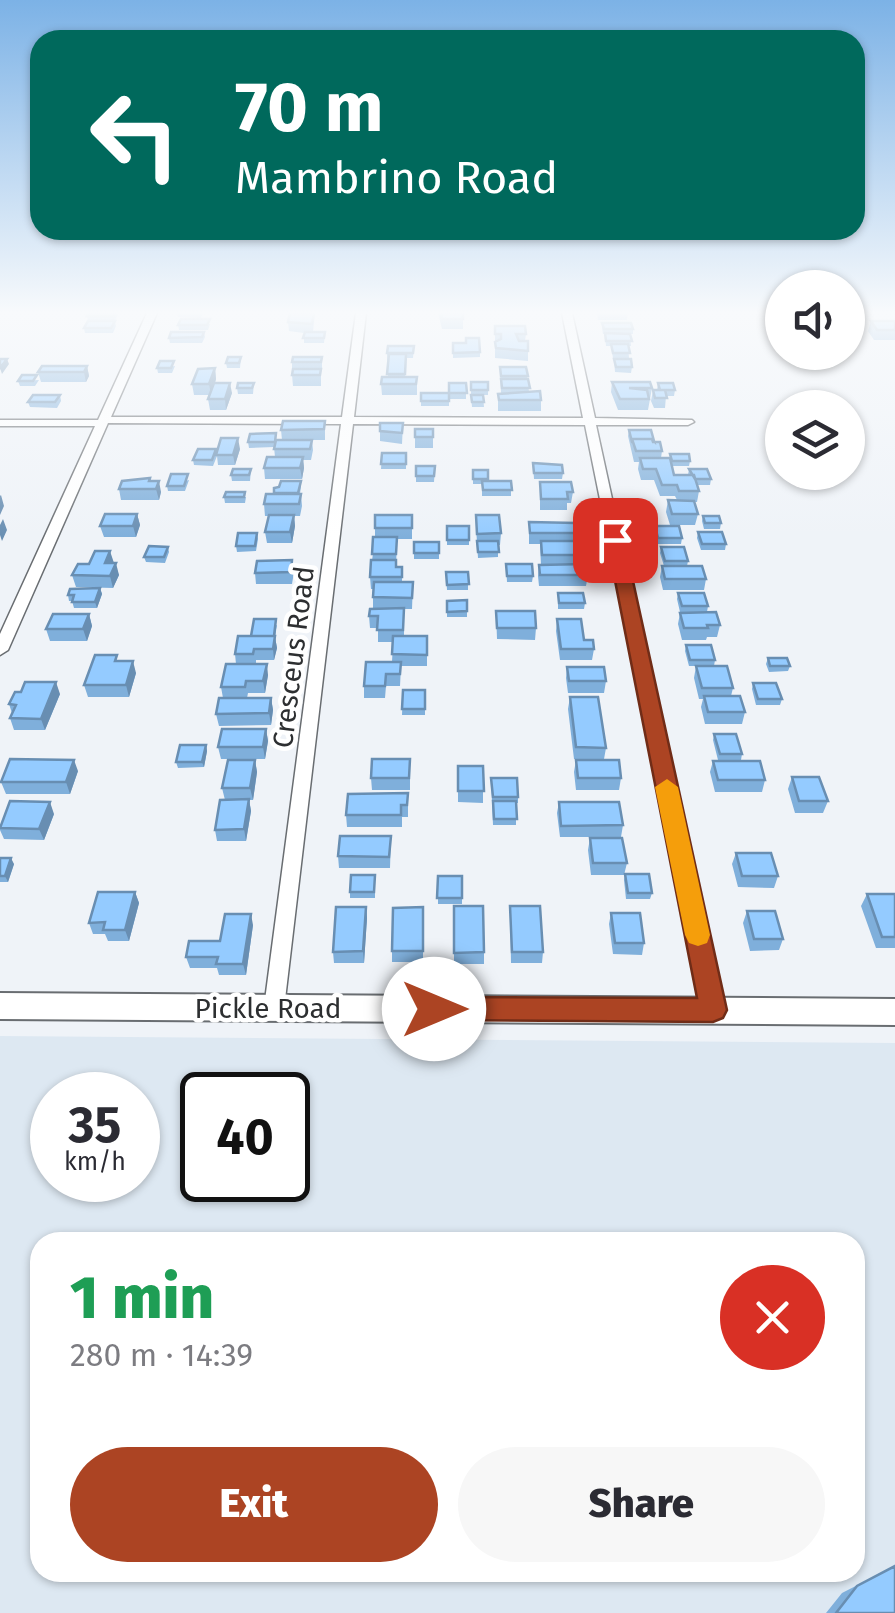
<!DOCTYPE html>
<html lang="en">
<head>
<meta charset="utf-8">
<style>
  :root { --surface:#fff; --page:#f7f7f7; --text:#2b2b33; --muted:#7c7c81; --accent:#ac4423 }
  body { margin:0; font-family:"Fira Sans",sans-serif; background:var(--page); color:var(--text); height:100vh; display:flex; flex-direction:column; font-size:38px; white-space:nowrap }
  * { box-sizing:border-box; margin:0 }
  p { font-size:32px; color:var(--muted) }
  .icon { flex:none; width:55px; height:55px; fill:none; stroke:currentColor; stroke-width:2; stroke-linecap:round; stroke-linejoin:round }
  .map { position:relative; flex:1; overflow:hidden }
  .panel { position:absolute; left:30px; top:1232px; width:835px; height:350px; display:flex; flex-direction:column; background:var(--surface); border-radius:30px; box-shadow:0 2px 8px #0004 }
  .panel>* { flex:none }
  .banner { position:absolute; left:30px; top:30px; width:835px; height:210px; border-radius:30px; box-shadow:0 2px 8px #0004; background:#00695c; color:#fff; overflow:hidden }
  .buttons { position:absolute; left:765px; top:270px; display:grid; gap:20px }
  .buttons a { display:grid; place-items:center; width:100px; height:100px; border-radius:50%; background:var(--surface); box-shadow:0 2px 8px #0004; font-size:50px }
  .speed { position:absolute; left:30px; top:1072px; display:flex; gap:20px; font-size:50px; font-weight:700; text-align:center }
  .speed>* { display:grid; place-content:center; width:130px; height:130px; border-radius:50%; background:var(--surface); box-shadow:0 2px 8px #0004; line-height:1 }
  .speed small { font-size:25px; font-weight:400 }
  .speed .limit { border:5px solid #111; border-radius:15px; background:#fff; color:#111 }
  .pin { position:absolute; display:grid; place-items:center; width:85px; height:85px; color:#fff; margin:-42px; border-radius:20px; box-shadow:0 5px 15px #0006 }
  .me { position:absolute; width:110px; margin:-55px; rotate:90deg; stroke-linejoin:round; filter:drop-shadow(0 0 8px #0008) }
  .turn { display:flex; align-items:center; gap:35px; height:210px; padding:0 40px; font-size:45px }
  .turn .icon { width:130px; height:130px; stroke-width:2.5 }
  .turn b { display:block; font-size:70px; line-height:85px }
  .round { display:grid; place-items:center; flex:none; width:105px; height:105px; border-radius:52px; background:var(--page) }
  .head { display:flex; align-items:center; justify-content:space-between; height:170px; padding:0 40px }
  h1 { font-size:60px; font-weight:800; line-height:75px; color:#1e9e55 }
  .cta { display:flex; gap:20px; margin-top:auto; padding:20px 40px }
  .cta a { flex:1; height:115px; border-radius:60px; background:var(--accent); color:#fff; font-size:40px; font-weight:800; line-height:115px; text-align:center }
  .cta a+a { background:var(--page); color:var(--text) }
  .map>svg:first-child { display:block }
  .built { fill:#dde8f2; fill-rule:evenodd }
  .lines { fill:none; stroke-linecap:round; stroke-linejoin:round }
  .street-casing { stroke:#696d71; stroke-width:3 }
  .secondary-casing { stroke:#696d71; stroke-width:4 }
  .street { fill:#fff; fill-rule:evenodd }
  .secondary { fill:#fff; fill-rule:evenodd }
  .wall { fill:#7fafdb }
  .shaded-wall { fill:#688eb2 }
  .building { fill:#94cbff; stroke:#688eb2; stroke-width:2.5 }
  .route { fill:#ac4423; stroke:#702c17; stroke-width:2.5 }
  .slow { fill:#f59e0b }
  .labels { text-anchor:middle; stroke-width:9; stroke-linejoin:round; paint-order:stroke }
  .street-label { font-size:28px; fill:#2d2f31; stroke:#fff }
</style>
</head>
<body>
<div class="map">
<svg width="895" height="1613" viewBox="0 0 895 1613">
  <rect width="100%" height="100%" fill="#eff3f8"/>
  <path class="built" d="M0,1036L895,1043V1613H0ZM52,1095H138V1180H52ZM202,1095H288V1180H202ZM40,1242H855V1572H40Z"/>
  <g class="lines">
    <defs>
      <path id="street" d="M147,313H157L111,417H342L356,313H366L354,417L583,418L562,313H572L595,418L692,420L694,422L688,425H596L723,1010L720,1016L713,1019L706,1016L703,1010L585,425L353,424L284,1008L281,1014L274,1017L267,1014L264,1008L341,424L108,423L8,650L0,655V634L95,426H0V420H98Z"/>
      <path id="secondary" d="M0,993L895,999V1025L0,1019Z"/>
    </defs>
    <use href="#street" class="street-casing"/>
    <use href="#secondary" class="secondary-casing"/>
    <use href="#street" class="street"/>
    <use href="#secondary" class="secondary"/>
  </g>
  <path class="wall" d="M177,313H203L201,318L178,317Z
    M290,313H315L313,332H325L324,343H304V333L289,331L288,322Z
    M438,313H463V329H442Z
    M597,313H628L627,320H598Z
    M118,314L115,321L116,326L113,333H85L84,328L88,321L87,316Z
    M871,321H895V340H874L868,331Z
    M602,323L633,329V334H630L631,346H628L629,358H613L611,346H606L605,334H603L602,328Z
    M210,324L208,330H179L178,325Z
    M495,326L526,334L525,341L528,351V361L495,358Z
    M204,332L205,337L202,343H170L169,338Z
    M453,343H466L480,352V357L453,358Z
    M414,346L413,358H406L405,377H417V395H382L381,384L388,377L387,353Z
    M241,357L240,368H227L226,363Z
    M322,357V368H292V362Z
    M614,359L632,367L631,373L615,372Z
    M87,366L89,376L86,382H41L38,372Z
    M175,366L172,373H158L157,368Z
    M500,367H526L529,392L541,400V411H498V394L501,393Z
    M215,368L216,379L215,383L232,393L226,410H210L208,399L209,395H194L192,384Z
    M321,369V386H293L292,375Z
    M39,380L35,386H20L18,381Z
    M471,382H488V395H471Z
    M612,382L652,388L648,410H618L611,392Z
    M254,383L253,394H238L237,388Z
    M449,383H466V399H449Z
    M658,383L675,390L674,396H666L665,408H654L651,401L653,390H657Z
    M421,393H449V406H421Z
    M60,395L61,401L57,408L30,407L28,402Z
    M471,395H483L484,407H472Z
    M325,421V440H312L313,450L311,460H303L304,468L302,479H265L264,468L275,457L274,447L249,448L248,442L282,440L281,430Z
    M403,423L402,444L380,441V431Z
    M415,429H433V448H415Z
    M629,430L654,442L662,451L661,458L670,459V454L690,461L689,466H672L674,475H688L689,469L711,479L710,485H697L699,491L697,502H694L698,514L695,525H670L666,512L668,500H677L675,496H660L654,480H641L638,469L639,462H634L628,436Z
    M240,449L235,465H218L217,456L213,466L194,465L193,460Z
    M382,453H406V469H381Z
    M533,463L563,473L562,479H534Z
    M416,466H435L434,482H416Z
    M251,469L250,481H232L231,475Z
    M473,470H488V481H511V496H482V484H473Z
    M150,478L151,481L161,492L159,500H121L119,489Z
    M189,480L185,491H168L167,486Z
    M540,482L573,492L571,503H567V510H540Z
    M301,486L300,494H301L302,506L300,516H294L295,526L292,543H267L265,532L269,516H265L264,504L274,494V488Z
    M224,497H246L245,503H225Z
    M137,514L140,525L136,537H104L100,526Z
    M412,515V539H397L396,567H402V582H413L412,609H404V636H427V666H401L400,686H386L385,698H364V686L392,662L393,642H378V628H370L369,616L373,609V589H371L370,577L375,537V528Z
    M703,516L721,523L720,529H704L702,521Z
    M529,522L577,533V564L588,575L586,586H539L538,576L539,565H541L540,544H529Z
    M447,526H469V545H447Z
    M655,526L682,538L681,544H657L654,532Z
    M476,527L501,533L500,545H498V557L478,558Z
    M698,532L726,544L725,550H701L697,538Z
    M257,533L258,539L256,551L237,552L236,546Z
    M414,542H439V559H414Z
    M168,547L169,552L165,563L146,562L144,557Z
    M661,547L688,561L687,566L706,579L704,590H663L660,577L662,566H664L660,553Z
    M113,563L119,575L113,588L76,587L72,575L89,564Z
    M506,564L533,576L532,582H507Z
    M294,572L292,584H256L255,573Z
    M446,572H468V590H447Z
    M100,588L102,594L97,608H74L72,601H69L68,595Z
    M558,593L585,603L584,609H558Z
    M678,593L708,606L707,612H680L677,599Z
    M467,600V617H447V601Z
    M496,611L536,628L535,640L497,639Z
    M680,613L720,625L717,637H707L706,640H682L678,624Z
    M89,614L92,626L87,641H50L46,629Z
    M557,619L594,649L592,660H560L556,631Z
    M277,625L275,637L277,648L274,660H256V664L268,675L265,693H248L247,698H271L273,710L271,725L219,726L216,714L223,698L221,687L236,664L235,654L251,636Z
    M686,645L715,660L714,666H689L685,651Z
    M768,658L790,666L788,671L769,672L766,664Z
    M119,661L136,673L129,697H88L84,685Z
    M696,666L733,688L731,696L745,712L742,724H705L701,707L703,699H699L694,678Z
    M567,667L606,681L604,693H568L566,678Z
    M753,683L782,699L780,705H756L752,689Z
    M403,690H425V715H402Z
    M21,692L60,694L45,730H14L10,718L12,713L9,704Z
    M570,697L606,748L604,759H574L568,709Z
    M266,729L268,741L265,759H221L218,747Z
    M714,734L742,754L741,760H718L713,740Z
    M206,745L207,751L204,767L178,768L176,762Z
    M410,759V790H372L371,778Z
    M255,760L257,772L253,800H249L251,811L246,841H217L215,830L225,800L222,788Z
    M576,760L621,778L619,790H576L574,772Z
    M713,761L765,780L762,792H715L710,772Z
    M458,766H483V803L458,802Z
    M78,771L70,794H6L1,782Z
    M792,777L828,801L823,813H795L788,789Z
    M491,778L518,797V803H516V825H493Z
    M408,793V817H402V827H347L346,815Z
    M559,802L623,825L621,837H560L557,813Z
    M54,814L44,840L4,839L0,830V825Z
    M391,836L390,868H339L338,856Z
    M590,838L627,863L624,875H591L588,850Z
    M736,853L778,876L774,888L738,887L732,864Z
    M0,858L14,864L8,882H0Z
    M625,874L652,893L650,899H626L624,880Z
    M375,875V898H350V892Z
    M438,876H462V904H438Z
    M135,892L139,903L129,941H108L105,934H93L89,923Z
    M867,894H895V948H876L861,906Z
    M454,906L484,952V964H454Z
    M510,906L543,952L542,963H511Z
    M366,907L367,918L364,963H334L333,952Z
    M423,907V962H392V951Z
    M747,911L783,939L779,950L750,951L743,923Z
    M611,913L644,943L642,955L613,954L609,924Z
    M253,925L246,975H219L217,968H190L186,957Z
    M893,1567L895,1613H826L842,1593Z"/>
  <path class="shaded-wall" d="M7,359L9,364L2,374L0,368Z
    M87,366L89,376L86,382L84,372Z
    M215,368L216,379L211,395L209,384Z
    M230,383L232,393L226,410L225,399Z
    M238,438L240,449L235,465L233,455Z
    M303,457L304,468L302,479L300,468Z
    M159,481L161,492L159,500L156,489Z
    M1,495L4,506L0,515V496Z
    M137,514L140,525L136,537L133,526Z
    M294,515L295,526L292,543L290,532Z
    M3,519L7,530L2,541L0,535V525Z
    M110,551L114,563H105Z
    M116,563L119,575L113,588L110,576Z
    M100,588L102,594L97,608L95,602Z
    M89,614L92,626L87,641L83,629Z
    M276,619L275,637L277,648L274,660L273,649Z
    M133,661L136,673L129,697L126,685Z
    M267,664L268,675L265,693L263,681Z
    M56,682L60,694L45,730L41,719Z
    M271,698L273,710L271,725L269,713Z
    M266,729L268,741L265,759L263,747Z
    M206,745L207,751L204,767L202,762Z
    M74,760L78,771L70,794L66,782Z
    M255,760L257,772L253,800L250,788Z
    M249,799L251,811L246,841L244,829Z
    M50,802L54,814L44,840L39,829Z
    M11,858L14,864L8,882L5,876Z
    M135,892L139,903L129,941L125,930Z
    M366,907L367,918L364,963L363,951Z
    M251,914L253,925L246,975L243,964Z"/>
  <path class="building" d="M89,313H115L114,316H87Z
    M290,313H314L312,324L288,322Z
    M441,313H463V319H442Z
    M181,319H210L207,325H178Z
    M88,321H115L111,328H84Z
    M871,321H895V330H877Z
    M602,323H631L633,329H604Z
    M495,326H525L526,334H516L519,341H528V351L496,348L495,342L501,339V334H495Z
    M171,332H204L202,337L169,338Z
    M305,332H325L324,338H303Z
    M605,333L630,334L632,341H606Z
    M466,338H479L480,352L453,353V343H466Z
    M611,344H628L630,353H613Z
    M388,346H414L413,353H387Z
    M389,354H406L405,374H387Z
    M228,357H241L239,363H226Z
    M293,357H322L321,362H292Z
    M0,359H7L0,368Z
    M614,359H631L632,367H616Z
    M160,361H174L171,368H157Z
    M42,366H87L84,372H38Z
    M500,367H526L528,376H501Z
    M215,368L209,384H192L198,369Z
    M293,369H321L320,375H292Z
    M22,375H37L33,381H18Z
    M382,377H417L416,384H381Z
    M501,379H528L530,388H502Z
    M471,382H488V390H471Z
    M612,382H650L652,388H629L647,390L649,399H620Z
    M214,383H230L225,399H208Z
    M238,383H254L252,388H237Z
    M449,383H466L467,393H449Z
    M658,383H673L675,390H660Z
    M653,390H665L667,398H655Z
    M540,391L541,400H499L498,394Z
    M421,393H449V401H421Z
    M33,395H60L55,402H28Z
    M471,395H483L484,402H472Z
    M283,421H325L324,429L281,430Z
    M380,423H403L402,433L380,431Z
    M415,429H433V437H415Z
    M629,430H651L654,441L652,439H632L633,442H632Z
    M276,433L275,442H248L250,434Z
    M221,438H238L233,455H216Z
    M632,439H652L653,442H660L662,451H636Z
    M276,440H312L310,449H274Z
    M198,449H216L212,460H193Z
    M382,453H406V464H381Z
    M670,454H689L690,461H672Z
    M267,457H303L300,468H264Z
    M640,458H670L674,475H694L699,491H679L677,485H662L656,469H643Z
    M533,463L562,465L563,473H534Z
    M416,466H435L434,476H416Z
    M233,469H251L249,475H231Z
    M689,469H707L711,479H695Z
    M473,470H488V479H473Z
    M171,474H188L184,486H167Z
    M150,478L149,481H159L156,489H119L122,481Z
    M281,481H301L298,493H274V488L279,487Z
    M482,481H511L512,490H483Z
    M540,482H571L573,492H567L568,499H541Z
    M226,492H245L244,497H224Z
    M266,494H301L299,504H264Z
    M668,500L694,501L698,514H672Z
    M105,514H137L133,526H100Z
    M269,515H294L290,532H265Z
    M375,515H412V528H375Z
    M476,515H499L501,533L477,534Z
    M703,516H719L721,523H705Z
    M529,522L576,523L577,533H530Z
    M447,526H469V540H447Z
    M655,526H679L682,538H658Z
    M698,532H722L726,544H702Z
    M238,533H257L255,546H236Z
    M373,537H397L396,554H372Z
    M477,541H498L499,552H478Z
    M541,541H576L578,555H542Z
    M414,542H439V553H414Z
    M149,546L168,547L164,557H144Z
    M661,547H684L688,561H665Z
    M95,551H110L105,563H116L110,576L72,575L78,564H89Z
    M292,560L291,572L255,573L257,561Z
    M371,560H396V567H402V577H370Z
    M506,564H532L533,576H507Z
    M586,564L588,575H540L539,565Z
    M662,566H702L706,579H665Z
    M446,572H468L469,584L447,585Z
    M374,582H413L412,598L373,597Z
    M100,588L95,602H72L74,595H68L70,589Z
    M558,593H583L585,603H559Z
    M678,593H704L708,606H682Z
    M467,600V611L447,612V601Z
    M404,608L403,630H377L378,616H369L370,609Z
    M496,611H535L536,628H497Z
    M716,612L720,625H707L708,628H684L680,613Z
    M53,614H89L83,629H46Z
    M254,619H276L274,636H251Z
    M557,619H581L584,640H593L594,649H561Z
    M238,636H275L273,649H254L253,654H235Z
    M393,636H427V655L392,654Z
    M686,645H711L715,660H690Z
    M95,655H117L115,661H133L126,685H84Z
    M768,658H787L790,666H770Z
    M366,662H401L400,674H386L385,686H364Z
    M226,664H267L263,681H246L245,687H221Z
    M696,666H727L733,688H702Z
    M567,667H604L606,681H569Z
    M25,682H56L41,719L10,718L16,705L9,704L15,692H21Z
    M753,683H776L782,699H758Z
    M403,690H425V709H402Z
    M704,696H740L745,712H708Z
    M570,697H598L606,748L576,747Z
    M219,698H271L269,713L216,714Z
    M222,729H266L263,747H218Z
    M714,734H736L742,754H720Z
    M180,745H206L202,762H176Z
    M10,759L74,760L66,782H1Z
    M372,759H410L409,778H371Z
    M228,760H255L250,788H222Z
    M576,760H619L621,778H578Z
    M713,761H760L765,780H718Z
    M458,766H483L484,791H458Z
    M792,777H819L828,801H799Z
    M491,778H517L518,797H493Z
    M408,793L407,805H401V815H346L348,794Z
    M249,799L244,829L215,830L220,800Z
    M10,801L50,802L39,829L0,828Z
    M493,801H516L517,819H494Z
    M559,802H619L623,825L561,826Z
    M340,836H391L389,857L338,856Z
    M590,838H622L627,863H593Z
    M736,853H771L778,876H742Z
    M0,858H11L5,876H0Z
    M625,874H649L652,893H628Z
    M351,875H375L374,892H350Z
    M438,876H462V898H437Z
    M98,892H135L125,930H103L105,922L89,923Z
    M867,894H895V937H882Z
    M454,906H483L484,952L454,953Z
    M510,906H540L543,952H512Z
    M336,907H366L363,951L333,952Z
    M423,907V951H392L393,908Z
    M747,911H775L783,939H754Z
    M611,913H640L644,943H615Z
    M225,914H251L243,964H216L218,957H186L189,941H220Z
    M895,1566V1613H836L857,1586Z"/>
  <linearGradient id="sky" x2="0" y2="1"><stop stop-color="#7cb2e6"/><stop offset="0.58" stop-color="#f8fafc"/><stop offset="1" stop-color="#f8fafc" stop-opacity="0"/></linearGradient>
  <rect width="895" height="539" fill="url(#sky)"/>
  <path class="route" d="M615,535L624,540L727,1010L723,1018L713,1022L434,1020L425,1017L421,1009L425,1001L434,997L697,998L607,540Z"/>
  <path class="slow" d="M667,779L678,787L710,935L707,943L698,946L689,943L685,935L655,787Z"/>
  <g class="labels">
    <g class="street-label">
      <text transform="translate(293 657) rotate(-83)" y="10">Cresceus Road</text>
      <text x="268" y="1018">Pickle Road</text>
    </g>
  </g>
</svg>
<div class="buttons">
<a><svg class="icon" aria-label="sound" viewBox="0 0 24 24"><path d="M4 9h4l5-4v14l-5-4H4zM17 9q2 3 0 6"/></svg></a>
<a><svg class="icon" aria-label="layers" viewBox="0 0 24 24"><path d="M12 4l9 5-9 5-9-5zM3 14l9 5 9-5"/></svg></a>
</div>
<div class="speed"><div>35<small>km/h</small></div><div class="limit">40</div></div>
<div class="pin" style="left:615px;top:540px;background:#d93025"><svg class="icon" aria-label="arrive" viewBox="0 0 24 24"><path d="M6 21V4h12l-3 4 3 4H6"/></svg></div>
<svg class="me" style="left:434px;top:1009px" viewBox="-20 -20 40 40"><circle r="19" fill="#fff"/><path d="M0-13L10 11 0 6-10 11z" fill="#ac4423"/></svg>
<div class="banner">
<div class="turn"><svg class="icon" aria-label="left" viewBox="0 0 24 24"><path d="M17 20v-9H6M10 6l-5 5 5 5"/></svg><div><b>70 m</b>Mambrino Road</div></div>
</div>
<section class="panel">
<div class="head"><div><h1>1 min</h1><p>280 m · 14:39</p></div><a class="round" style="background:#d93025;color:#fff"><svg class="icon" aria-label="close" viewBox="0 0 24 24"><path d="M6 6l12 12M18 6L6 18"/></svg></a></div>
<div class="cta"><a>Exit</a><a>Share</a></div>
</section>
</div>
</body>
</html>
